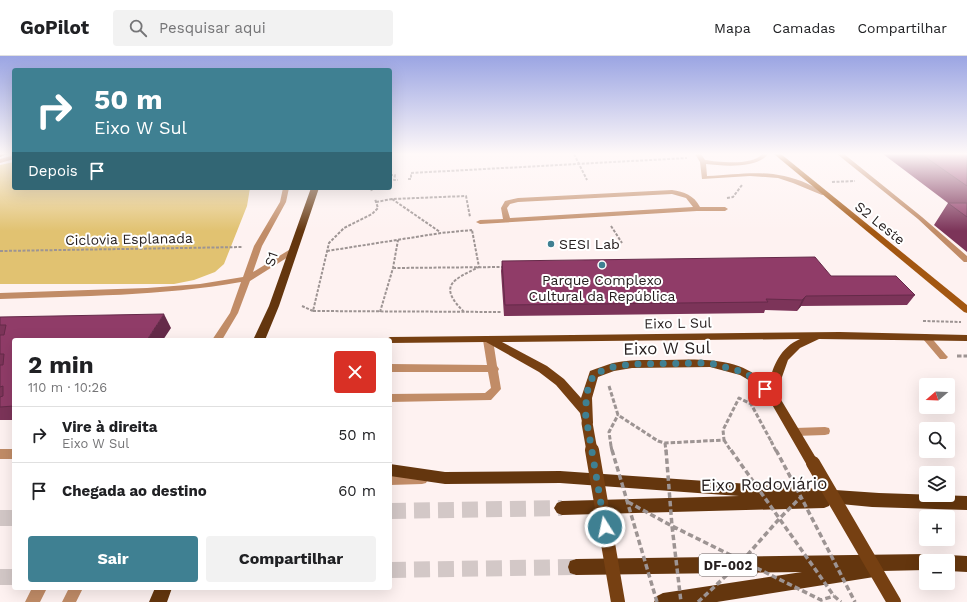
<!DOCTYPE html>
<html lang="pt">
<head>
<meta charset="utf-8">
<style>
  :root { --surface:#fff; --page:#f2f2f2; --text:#202124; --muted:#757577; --line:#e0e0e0; --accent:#3f8092 }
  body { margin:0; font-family:"Work Sans",sans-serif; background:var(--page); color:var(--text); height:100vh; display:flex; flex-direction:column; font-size:15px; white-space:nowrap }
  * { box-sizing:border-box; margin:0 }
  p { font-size:13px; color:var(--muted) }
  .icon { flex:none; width:22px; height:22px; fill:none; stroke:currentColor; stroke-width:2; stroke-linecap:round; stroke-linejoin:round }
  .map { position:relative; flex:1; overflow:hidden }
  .side { position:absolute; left:12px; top:282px; width:380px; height:252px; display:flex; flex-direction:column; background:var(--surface); border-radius:4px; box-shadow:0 4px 16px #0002 }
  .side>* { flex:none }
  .guide { position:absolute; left:12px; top:12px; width:380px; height:122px; border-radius:4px; box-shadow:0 4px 16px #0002; background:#3f8092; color:#fff; overflow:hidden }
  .needle { width:26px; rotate:251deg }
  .tools { position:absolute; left:919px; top:322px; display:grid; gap:8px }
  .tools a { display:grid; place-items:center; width:36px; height:36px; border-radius:4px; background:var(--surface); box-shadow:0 4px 16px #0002; font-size:20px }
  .pin { position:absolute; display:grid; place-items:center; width:34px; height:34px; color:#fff; margin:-17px; border-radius:8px; box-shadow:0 2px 6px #0006 }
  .me { position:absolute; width:44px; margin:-22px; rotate:350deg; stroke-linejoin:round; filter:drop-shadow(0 0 3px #0008) }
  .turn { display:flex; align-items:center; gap:14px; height:84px; padding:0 16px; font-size:18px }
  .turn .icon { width:52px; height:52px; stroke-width:2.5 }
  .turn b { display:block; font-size:28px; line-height:34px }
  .then { display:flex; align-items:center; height:38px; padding:0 16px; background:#0003; gap:8px; font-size:15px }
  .round { display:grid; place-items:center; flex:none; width:42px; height:42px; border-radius:4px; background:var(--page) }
  .headline { display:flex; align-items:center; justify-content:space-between; height:68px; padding:0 16px }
  h1 { font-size:24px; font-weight:700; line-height:30px }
  .button { display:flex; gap:8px; margin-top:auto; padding:8px 16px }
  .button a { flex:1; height:46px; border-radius:4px; background:var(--accent); color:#fff; font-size:16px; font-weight:700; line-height:46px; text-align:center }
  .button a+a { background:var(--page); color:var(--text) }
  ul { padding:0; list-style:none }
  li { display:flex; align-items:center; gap:12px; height:56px; padding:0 16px; border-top:1px solid var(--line) }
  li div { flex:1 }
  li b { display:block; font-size:15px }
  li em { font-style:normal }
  header { display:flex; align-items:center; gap:24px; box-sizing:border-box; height:56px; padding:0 20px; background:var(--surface); border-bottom:1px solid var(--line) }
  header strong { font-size:19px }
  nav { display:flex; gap:22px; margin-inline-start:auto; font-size:14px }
  .search { width:280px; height:36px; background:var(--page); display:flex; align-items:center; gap:10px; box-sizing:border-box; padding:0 14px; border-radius:4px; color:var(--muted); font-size:15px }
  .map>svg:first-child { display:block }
  .green { fill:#e1c271 }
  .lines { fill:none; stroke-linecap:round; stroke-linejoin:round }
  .trunk-tunnel { stroke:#d3c8c7; stroke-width:16; stroke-dasharray:16 8; stroke-linecap:butt }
  .path-far1 { stroke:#9d9493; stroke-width:2; stroke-dasharray:3 1.5; stroke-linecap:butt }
  .path { stroke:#9d9493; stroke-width:3; stroke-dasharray:4.5 2; stroke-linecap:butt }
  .service { fill:#c18c67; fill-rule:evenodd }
  .secondary { fill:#a35711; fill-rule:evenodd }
  .primary { fill:#764012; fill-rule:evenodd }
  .trunk { fill:#64360e; fill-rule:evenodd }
  .path-bridge-far1 { stroke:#9d9493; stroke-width:3; stroke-dasharray:4.5 2; stroke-linecap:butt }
  .path-bridge { stroke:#9d9493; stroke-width:3.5; stroke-dasharray:5.5 3; stroke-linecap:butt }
  .primary-bridge-far1 { stroke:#764012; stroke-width:11 }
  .primary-bridge { stroke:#764012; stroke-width:14 }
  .wall { fill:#7c3459 }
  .shaded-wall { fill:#652a49 }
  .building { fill:#903c68; stroke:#652a49 }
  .route { stroke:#3f8092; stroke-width:7; stroke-dasharray:0 12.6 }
  .poi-dot { fill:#3f8092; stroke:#fff; stroke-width:1.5 }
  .labels { text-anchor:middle; stroke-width:4; stroke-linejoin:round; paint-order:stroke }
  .shield { fill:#fff; stroke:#686363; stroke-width:1 }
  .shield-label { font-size:13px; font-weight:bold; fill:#272020 }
  .street-label { font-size:14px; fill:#272020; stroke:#fff }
  .poi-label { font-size:14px; fill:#272020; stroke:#fff; text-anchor:start }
  .near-street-label { font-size:17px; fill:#272020; stroke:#fff }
</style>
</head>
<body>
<header>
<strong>GoPilot</strong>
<div class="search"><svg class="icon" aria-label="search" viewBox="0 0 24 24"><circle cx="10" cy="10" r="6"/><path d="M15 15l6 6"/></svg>Pesquisar aqui</div>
<nav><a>Mapa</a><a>Camadas</a><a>Compartilhar</a></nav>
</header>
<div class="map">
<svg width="967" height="546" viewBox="0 0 967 546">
  <rect width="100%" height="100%" fill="#fef2f1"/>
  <path class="green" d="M14,106V132H250L247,150L224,208L215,216L194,224L174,228H0V109Z"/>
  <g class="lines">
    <path class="trunk-tunnel" d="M390,455L562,452
      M0,462H14
      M390,514L576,511
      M0,521H14"/>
    <path class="path-far1" d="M574,98L587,124
      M390,119H395L394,124H398
      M408,123H411V117L687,102
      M832,126L855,125
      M371,132L372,136
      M727,142L733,141L742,129
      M392,143L440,176
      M376,146L392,143L466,140L470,161
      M611,170L622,187
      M0,195L243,191
      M327,195L441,177L472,174
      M393,212L504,211
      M302,250L313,255L329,187L344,172L372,158L378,152L375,143
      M313,255L501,256
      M380,256L393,212L398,184
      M464,256C438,230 452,224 479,211L472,174
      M923,265L961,266"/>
    <path class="path" d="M957,300H967
      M609,330L618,359L658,385L665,387L724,384L723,374L739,342L751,348L771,385
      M611,390L609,376L618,359"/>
    <path class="service" d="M695,98H701L705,104C718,106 753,110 762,98H768C757,113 723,110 706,108L707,120C745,118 772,112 808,128C814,131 822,134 827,138L822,139L793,127L778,122L750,120L702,123L700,106Z
      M837,98H844L922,161L967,200V206H964L918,163Z
      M14,99V103L0,107V103Z
      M283,132H289L286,146L262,190L253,216L289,194H295L296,196L250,225L238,257L222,284H212L230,257L241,226C161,240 81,240 0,243V237L147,232L200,228L243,221L254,190L280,146Z
      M672,134C684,136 694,139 700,151H725L728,153L725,155H697L480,168L476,166L480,164L503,163L501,152L505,145L518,142ZM672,138L686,142L693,151L510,162L507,152L510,148L518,146Z
      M926,278L929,279L946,299L948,301L946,303H940L923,283L921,281L923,279Z
      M488,281L493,284L497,310L499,313L498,315L501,333L491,344L390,346V338L485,337L491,332L488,316H390V308L487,309L483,284Z
      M825,371L829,372L830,375L829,378L825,379L795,380L791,379L790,376L791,373L795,372Z
      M0,393H14V403H0Z
      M422,418L426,419L428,423L426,427L422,428L390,429V419Z
      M32,532H47L40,546H25Z
      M69,532H83L76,546H62Z"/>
    <path class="secondary" d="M774,98H781L967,249V257L964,256Z"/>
    <path class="primary" d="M840,276L967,279V285L819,283L800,292L788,304L782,321L780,342L819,407L818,411L813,412L808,411L770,345L752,326L740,319L710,311L632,312L614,315L598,321L592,342L593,367L591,370L587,372L583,370L580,357L556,329L539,316L486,286L390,287V284H385L390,281ZM800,283C781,291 772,310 769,330C742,301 703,303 666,304C648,304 631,303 613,307C606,309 598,312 590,315L581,342L564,323L547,310L502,286Z"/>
    <path class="trunk" d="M0,98H7L0,101Z
      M311,132H319L279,250L265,284H253L269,250Z
      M390,408L445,416L560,415L879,437L967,440V454L872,451L830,447L829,450L824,452L562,459L557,457L554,452L557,447L562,445L739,440L560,427L445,428L390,420Z
      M926,498L932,500L934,505H926V514L882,515L880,519L874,521L717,546H654L657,540L663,537L802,516L576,519L570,517L568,511L570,505L576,503Z
      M948,499L967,500V516L948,515V505H941L942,501Z
      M155,532H172L167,546H149Z"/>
    <path class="path-bridge-far1" d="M724,384L731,395
      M771,385L776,395
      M665,387L666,395
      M611,390L612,395"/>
    <path class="path-bridge" d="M612,394L657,546
      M666,394L672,470L681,546
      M731,394L834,540L841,546
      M776,394L801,441
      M628,446L672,470L821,544L834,540
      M698,546L742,505L780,462L801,441L855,546"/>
    <path class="primary-bridge-far1" d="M587,367L592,395"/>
    <path class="primary-bridge" d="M592,394L618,546
      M813,407L894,546"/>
  </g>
  <path class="wall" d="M883,98H967V196L934,169L948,147Z
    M502,205L831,220L915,239L907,249L801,250L797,255L765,254L764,257L504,260L501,215Z
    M0,261L171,272L14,284V364H0Z"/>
  <path class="shaded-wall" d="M806,240L801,250L797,255L802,244Z
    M164,258L171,272L163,284H147Z"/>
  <path class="building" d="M921,98H967V130Z
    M948,147H967V161Z
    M815,201L831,220H896L915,239L806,240L802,244L766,243L768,246L505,249L502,205Z
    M164,258L147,284H14V350L0,351V341L3,340V330L0,331V309H3L4,298H0V279H4L6,269H0V261Z"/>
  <linearGradient id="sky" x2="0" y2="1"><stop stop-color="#9ba5e3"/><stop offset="0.56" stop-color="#fff9f9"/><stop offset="1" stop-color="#fff9f9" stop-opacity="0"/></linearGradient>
  <rect width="967" height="175" fill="url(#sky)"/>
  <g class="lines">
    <path class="route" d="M605,471L585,355L588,332L594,318L613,311L632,308L710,307L743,316L756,323L765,333"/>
  </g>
  <g class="poi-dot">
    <circle cx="551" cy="188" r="4"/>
    <circle cx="602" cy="209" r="4"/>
  </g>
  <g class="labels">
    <rect class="shield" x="699" y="498" width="58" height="22" rx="3"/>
    <g class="shield-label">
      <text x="728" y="514">DF-002</text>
    </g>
    <g class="street-label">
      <text transform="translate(880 167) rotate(39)" y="5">S2 Leste</text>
      <text transform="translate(129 183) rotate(-1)" y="5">Ciclovia Esplanada</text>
      <text transform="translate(271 203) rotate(-71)" y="5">S1</text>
      <text transform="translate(678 267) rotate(-1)" y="5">Eixo L Sul</text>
    </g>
    <g class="poi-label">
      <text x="559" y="193">SESI Lab</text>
      <text x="602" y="229" text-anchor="middle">Parque Complexo<tspan x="602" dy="16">Cultural da República</tspan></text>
    </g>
    <g class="near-street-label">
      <text transform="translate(667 292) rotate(-1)" y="6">Eixo W Sul</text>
      <text transform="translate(764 428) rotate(-1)" y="6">Eixo Rodoviário</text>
    </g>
  </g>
</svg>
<div class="tools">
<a><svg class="needle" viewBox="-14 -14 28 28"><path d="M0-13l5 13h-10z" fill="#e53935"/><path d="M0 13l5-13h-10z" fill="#757577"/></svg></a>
<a><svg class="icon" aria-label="search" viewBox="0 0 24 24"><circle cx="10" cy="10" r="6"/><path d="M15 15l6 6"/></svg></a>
<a><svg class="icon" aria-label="layers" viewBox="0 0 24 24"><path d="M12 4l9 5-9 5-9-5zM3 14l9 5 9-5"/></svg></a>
<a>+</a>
<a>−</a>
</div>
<div class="pin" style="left:765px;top:333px;background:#d93025"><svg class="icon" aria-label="arrive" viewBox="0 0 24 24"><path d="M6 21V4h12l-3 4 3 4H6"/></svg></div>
<svg class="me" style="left:605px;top:471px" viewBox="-20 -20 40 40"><circle r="17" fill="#3f8092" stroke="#fff" stroke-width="3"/><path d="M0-11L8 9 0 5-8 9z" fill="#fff"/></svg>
<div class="guide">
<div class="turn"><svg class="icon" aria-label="right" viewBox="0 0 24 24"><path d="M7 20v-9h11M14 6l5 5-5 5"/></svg><div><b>50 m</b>Eixo W Sul</div></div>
<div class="then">Depois<svg class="icon" aria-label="arrive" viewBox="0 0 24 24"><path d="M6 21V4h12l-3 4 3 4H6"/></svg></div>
</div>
<section class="side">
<div class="headline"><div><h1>2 min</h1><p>110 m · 10:26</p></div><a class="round" style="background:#d93025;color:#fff"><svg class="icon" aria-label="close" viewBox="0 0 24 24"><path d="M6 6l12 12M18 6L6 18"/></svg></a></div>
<ul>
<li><svg class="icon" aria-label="right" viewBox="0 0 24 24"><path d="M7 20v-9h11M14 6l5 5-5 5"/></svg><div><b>Vire à direita</b><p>Eixo W Sul</p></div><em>50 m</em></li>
<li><svg class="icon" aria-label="arrive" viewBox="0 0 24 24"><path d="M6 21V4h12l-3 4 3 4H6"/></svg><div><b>Chegada ao destino</b></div><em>60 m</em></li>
</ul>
<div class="button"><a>Sair</a><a>Compartilhar</a></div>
</section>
</div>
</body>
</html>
